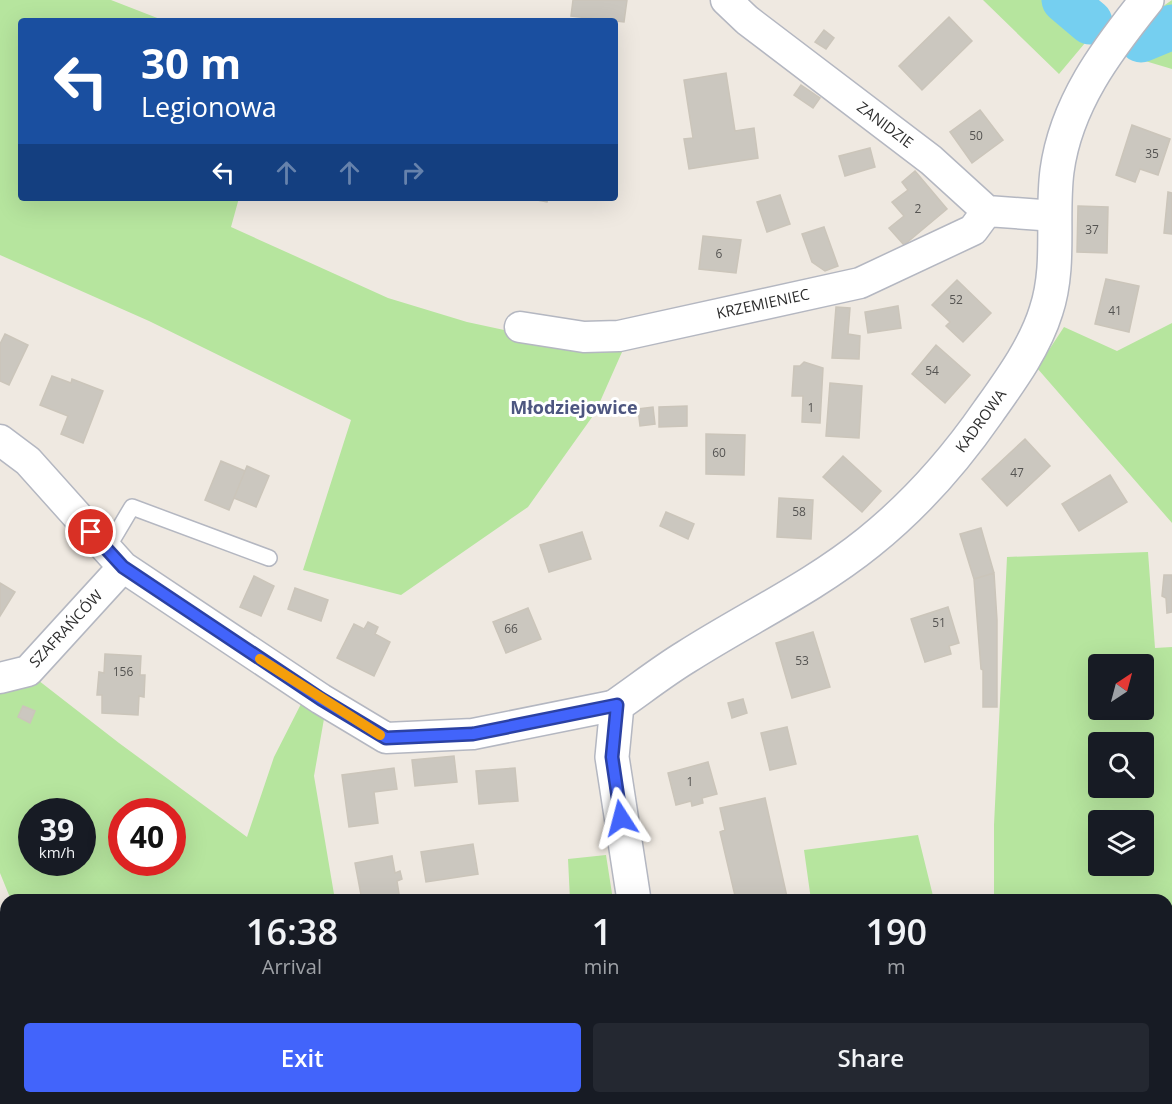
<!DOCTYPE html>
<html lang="en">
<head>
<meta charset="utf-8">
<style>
  :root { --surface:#171b24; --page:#242831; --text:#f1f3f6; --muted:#9ea1a6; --accent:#4264fb }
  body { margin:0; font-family:"Open Sans",sans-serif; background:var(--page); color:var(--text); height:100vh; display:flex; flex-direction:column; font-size:22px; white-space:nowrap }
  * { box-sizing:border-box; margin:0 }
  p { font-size:20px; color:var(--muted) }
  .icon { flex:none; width:33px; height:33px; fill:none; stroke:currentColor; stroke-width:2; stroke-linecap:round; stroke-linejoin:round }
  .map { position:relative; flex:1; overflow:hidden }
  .sheet { position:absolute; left:0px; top:894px; width:1173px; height:210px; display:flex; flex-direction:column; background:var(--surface); border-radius:18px 18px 0 0; box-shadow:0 6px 24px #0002 }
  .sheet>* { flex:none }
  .guide { position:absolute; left:18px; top:18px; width:600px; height:183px; border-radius:6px; box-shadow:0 6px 24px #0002; background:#1a4fa0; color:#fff; overflow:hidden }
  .needle { width:39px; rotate:36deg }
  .controls { position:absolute; left:1088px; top:654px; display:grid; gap:12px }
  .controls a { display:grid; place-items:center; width:66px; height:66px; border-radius:6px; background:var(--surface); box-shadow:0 6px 24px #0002; font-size:30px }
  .speed { position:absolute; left:18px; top:798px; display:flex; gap:12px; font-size:30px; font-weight:700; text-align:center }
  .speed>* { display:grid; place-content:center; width:78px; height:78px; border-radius:50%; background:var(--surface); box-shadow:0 6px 24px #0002; line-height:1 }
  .speed small { font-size:15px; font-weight:400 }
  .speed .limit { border:9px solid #d22; background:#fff; color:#111 }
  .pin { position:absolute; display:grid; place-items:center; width:51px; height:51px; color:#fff; margin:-26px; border:3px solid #fff; border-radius:50%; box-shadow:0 2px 6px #0007 }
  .me { position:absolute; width:66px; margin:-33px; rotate:351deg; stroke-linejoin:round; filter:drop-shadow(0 0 4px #0008) }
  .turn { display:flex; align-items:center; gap:21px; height:126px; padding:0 24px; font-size:27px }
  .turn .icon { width:78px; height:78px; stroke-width:2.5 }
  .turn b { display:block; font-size:42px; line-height:51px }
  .lanes { display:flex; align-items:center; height:57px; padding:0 24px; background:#0003; justify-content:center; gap:30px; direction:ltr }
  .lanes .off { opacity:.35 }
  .eta { display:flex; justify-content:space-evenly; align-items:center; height:102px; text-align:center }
  .eta b { font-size:36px; font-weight:600; line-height:42px }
  .cta { display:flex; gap:12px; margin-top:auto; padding:12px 24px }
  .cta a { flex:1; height:69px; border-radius:6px; background:var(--accent); color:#fff; font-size:24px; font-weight:600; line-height:69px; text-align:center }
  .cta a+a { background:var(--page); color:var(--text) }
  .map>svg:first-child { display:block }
  .green { fill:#b6e59e; fill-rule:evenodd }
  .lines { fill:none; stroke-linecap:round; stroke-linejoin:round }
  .river { stroke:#75cff0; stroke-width:45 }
  .building { fill:#cbc7bf; stroke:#cbc5ba; stroke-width:1.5 }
  .service-casing { stroke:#b4b7c1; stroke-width:18 }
  .minor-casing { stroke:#b4b7c1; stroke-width:33 }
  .tertiary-casing { stroke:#b4b7c1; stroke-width:36 }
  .service { stroke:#fff; stroke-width:15 }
  .minor { stroke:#fff; stroke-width:30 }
  .tertiary { stroke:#fff; stroke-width:33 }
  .route-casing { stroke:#2b41a3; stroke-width:15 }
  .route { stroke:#4264fb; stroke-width:10 }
  .slow { stroke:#f59e0b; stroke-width:10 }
  .labels { text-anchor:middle; stroke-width:6; stroke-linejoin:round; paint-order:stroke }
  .number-label { font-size:12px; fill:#555452 }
  .street-label { font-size:15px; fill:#2e2e2e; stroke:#fff }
  .quarter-label { font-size:18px; font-weight:bold; fill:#4d5680; stroke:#fff }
</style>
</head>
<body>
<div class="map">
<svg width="1172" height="1104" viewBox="0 0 1172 1104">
  <rect width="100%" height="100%" fill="#efe9e1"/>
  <path class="green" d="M0,0H111L165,21H21V198H239L231,227L388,298L467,322L542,338L626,343L595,413L528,507L401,595L303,570L351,420L149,321L0,255Z
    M983,0H1092L1106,9L1085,43L1059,74Z
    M1172,0V69L1125,55L1146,18Z
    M1172,323V523L1037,368L1064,327L1117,351Z
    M1148,552L1155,648L1172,647V1092L1167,1093V900H994V825L1007,557ZM1098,664H1143V710H1098ZM1098,742H1143V788H1098ZM1098,820H1143V866H1098Z
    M34,677L119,743L247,837L274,757L303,700L325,713L314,776L335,900H11L0,873V692ZM32,812H82V862H32ZM122,812H172V862H122Z
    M918,835L934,900H811L804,850Z
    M606,855L613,900H570L568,859Z
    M6,1089V1098H29L17,1104H0V1093Z
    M121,1098H259L258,1104H123Z
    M644,1098V1104H517V1099Z
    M1032,1098H1126L1080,1104H1033Z"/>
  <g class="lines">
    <path class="river" d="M1064,0L1090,22
      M1141,40L1172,27"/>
  </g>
  <path class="building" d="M573,0H627L624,22L571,16Z
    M949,17L972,41L922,90L899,66Z
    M824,30L834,38L826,49L815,42Z
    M726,73L735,131L754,128L758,158L689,169L684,139L693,138L684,80Z
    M801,85L820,98L813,108L794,95Z
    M980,110L1003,140L972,163L950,132Z
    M1132,125L1170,139L1158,175L1140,169L1135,182L1116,175Z
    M870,148L875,167L845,176L839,156Z
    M915,171L947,209L904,245L889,228L904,216L892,202L908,190L902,182Z
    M1168,192L1172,193V234L1164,233Z
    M780,195L790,224L767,232L757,202Z
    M526,198H548L547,202Z
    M1078,206L1108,207L1107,253L1077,252Z
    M824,227L838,266L825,271L812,262L802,234Z
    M703,236L741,240L736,273L699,269Z
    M1106,279L1139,286L1129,332L1095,324Z
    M957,280L991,313L963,342L946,326L950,322L932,305Z
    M898,306L901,328L868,333L865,312Z
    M836,307L850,308L848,334L860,336L859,359L832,358Z
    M5,334L28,345L9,385L0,381V344Z
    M936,345L970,375L945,403L912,374Z
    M804,362L823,368L820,423L802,422L803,396H792L794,366H800Z
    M52,376L71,383L72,379L103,391L83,443L61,434L68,416L40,405Z
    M830,383L862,386L859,438L826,436Z
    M687,406V426L659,427V407Z
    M653,407L655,424L640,426L638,409Z
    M706,434L745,435L744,475L706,474Z
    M1025,439L1050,466L1007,506L982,479Z
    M843,456L881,491L862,512L823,477Z
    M221,461L245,471L229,510L205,500Z
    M247,466L269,476L256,507L234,498Z
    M1110,475L1127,502L1079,531L1062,504Z
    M779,498L813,500L811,539L777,537Z
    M666,512L694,524L688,539L660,526Z
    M981,528L994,573L974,579L960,534Z
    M582,532L591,559L549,572L540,545Z
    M994,573L997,620V707H983V670L981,669L974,579Z
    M1164,575H1172V612L1167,613L1166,598L1162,596Z
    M254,576L274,586L261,616L240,607Z
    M0,583L15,592L0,616Z
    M295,588L328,600L321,621L288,609Z
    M948,607L959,643L949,646L951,654L925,662L911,619Z
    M528,608L541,639L506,653L493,622Z
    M368,622L378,627L375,634L390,642L374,676L337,658L354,624L364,629Z
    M813,632L830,687L792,698L776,643Z
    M105,654L141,656L140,675H145L144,697L139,696L138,715L102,713V695H97L99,672L104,673Z
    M743,699L747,713L732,718L728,703Z
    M23,706L35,711L30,723L18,717Z
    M787,727L796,764L770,770L761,733Z
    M454,756L457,782L415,786L412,760Z
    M708,762L717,794L702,798L703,803L692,806L691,801L676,805L668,773Z
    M394,768L397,789L374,792L378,823L349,827L342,775Z
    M515,768L518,801L479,804L476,771Z
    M765,798L787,897L770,900H736L720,832L725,830L720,808Z
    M473,844L478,874L426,882L421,852Z
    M392,856L395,873L400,871L402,879L397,881L400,900H362L355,863Z"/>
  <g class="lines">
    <defs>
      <path id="service" d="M107,549L132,507L269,558"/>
      <path id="minor" d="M726,0L747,20L931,160L987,211L1055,216
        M520,327L584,337L619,336L860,283L973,230L987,211
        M0,440L28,461L123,567L321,699L386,738L473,734L617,705
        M0,678L28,671L123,567"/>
      <path id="tertiary" d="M634,900L612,757L617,705C640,689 663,671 686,657C747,618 812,588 869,542C915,505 954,461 988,412C1010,381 1035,347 1046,311C1061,266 1051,217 1057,171C1066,104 1106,51 1147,0
        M664,1098L665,1104"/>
    </defs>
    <use href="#service" class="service-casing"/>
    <use href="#minor" class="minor-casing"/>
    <use href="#tertiary" class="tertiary-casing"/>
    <use href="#service" class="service"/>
    <use href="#minor" class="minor"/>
    <use href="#tertiary" class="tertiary"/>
  </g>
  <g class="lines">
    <defs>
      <path id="route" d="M91,532L123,567L321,699L386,738L473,734L617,705L612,757L621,818"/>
    </defs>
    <use href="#route" class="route-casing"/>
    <use href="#route" class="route"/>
    <path class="slow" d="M260,659L380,735"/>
  </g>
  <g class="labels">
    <g class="number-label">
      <text x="976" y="140">50</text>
      <text x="1152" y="158">35</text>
      <text x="918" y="213">2</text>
      <text x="1092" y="234">37</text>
      <text x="719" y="258">6</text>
      <text x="956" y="304">52</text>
      <text x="1115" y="315">41</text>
      <text x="932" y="375">54</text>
      <text x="811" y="412">1</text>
      <text x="719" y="457">60</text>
      <text x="1017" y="477">47</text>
      <text x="799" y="516">58</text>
      <text x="939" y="627">51</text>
      <text x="511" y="633">66</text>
      <text x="802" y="665">53</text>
      <text x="123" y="676">156</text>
      <text x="690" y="786">1</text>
    </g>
    <g class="street-label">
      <text transform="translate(885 125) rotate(37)" y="5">ZANIDZIE</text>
      <text transform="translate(763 304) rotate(-12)" y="5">KRZEMIENIEC</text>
      <text transform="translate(981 421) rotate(-54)" y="5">KADROWA</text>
      <text transform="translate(66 629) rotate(-47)" y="5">SZAFRAŃCÓW</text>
    </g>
    <g class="quarter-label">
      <text x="574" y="414">Młodziejowice</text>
    </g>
  </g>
</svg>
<div class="controls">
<a><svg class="needle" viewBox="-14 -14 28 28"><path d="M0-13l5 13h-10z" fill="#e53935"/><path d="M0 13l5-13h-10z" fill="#9ea1a6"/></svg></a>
<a><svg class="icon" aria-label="search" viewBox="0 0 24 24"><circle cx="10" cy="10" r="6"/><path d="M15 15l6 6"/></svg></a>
<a><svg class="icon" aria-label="layers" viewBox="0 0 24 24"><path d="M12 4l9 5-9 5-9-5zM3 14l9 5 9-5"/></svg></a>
</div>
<div class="speed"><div>39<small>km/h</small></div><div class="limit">40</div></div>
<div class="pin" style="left:91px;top:532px;background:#d93025"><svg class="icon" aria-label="arrive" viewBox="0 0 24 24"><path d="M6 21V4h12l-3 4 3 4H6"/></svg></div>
<svg class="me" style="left:621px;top:818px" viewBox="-20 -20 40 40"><path d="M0-17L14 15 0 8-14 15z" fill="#4264fb" stroke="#fff" stroke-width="4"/></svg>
<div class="guide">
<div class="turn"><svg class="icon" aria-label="left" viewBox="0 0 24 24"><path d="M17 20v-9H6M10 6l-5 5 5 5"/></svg><div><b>30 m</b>Legionowa</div></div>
<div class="lanes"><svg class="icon" aria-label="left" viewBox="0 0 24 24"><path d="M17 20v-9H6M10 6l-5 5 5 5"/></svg><svg class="icon off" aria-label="ahead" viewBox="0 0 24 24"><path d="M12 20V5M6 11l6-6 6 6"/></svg><svg class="icon off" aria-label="ahead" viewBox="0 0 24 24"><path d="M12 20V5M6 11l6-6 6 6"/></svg><svg class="icon off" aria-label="right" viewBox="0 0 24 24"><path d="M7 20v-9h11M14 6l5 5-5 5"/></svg></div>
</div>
<section class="sheet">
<div class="eta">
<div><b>16:38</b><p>Arrival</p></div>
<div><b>1</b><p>min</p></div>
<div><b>190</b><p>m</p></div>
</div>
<div class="cta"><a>Exit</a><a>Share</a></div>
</section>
</div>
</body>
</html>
